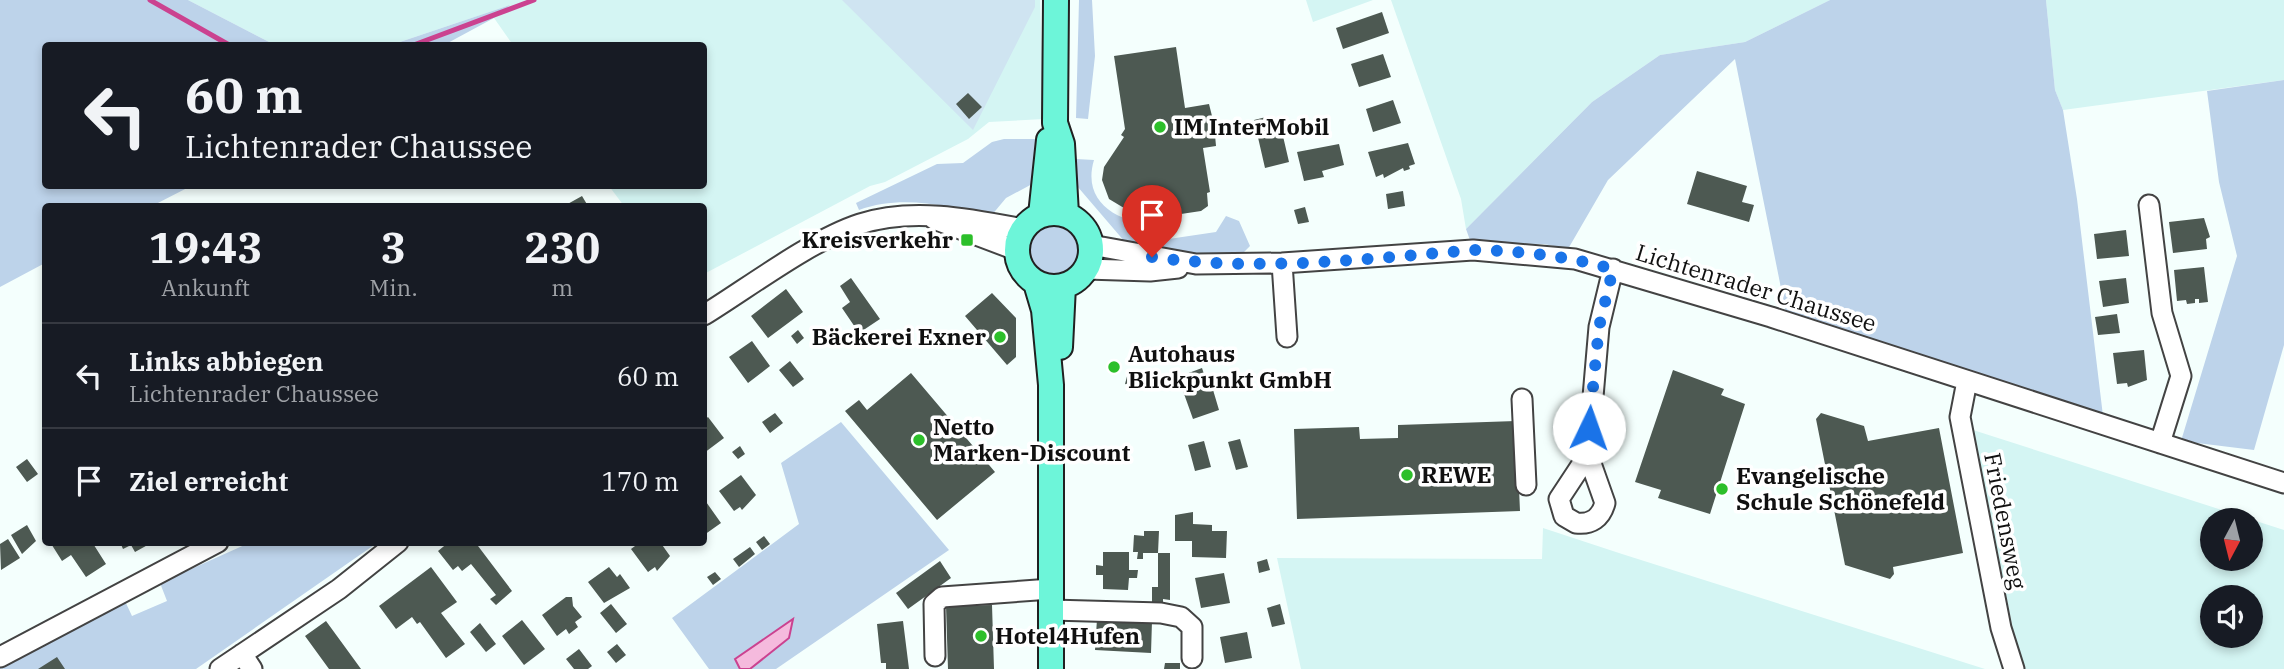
<!DOCTYPE html>
<html lang="de">
<head>
<meta charset="utf-8">
<style>
  :root { --surface:#171b24; --page:#20242c; --text:#f1f3f6; --muted:#9ea1a6; --line:#363941 }
  body { margin:0; font-family:"IBM Plex Serif",serif; background:var(--page); color:var(--text); height:100vh; display:flex; flex-direction:column; font-size:26px; white-space:nowrap }
  * { box-sizing:border-box; margin:0 }
  p { font-size:23px; color:var(--muted) }
  .icon { flex:none; width:38px; height:38px; fill:none; stroke:currentColor; stroke-width:2; stroke-linecap:round; stroke-linejoin:round }
  .map { position:relative; flex:1; overflow:hidden }
  .panel { position:absolute; left:42px; top:203px; width:665px; height:343px; display:flex; flex-direction:column; background:var(--surface); border-radius:7px; box-shadow:0 4px 10px #0003 }
  .panel>* { flex:none }
  .top-card { position:absolute; left:42px; top:42px; width:665px; height:147px; border-radius:7px; box-shadow:0 4px 10px #0003; background:#171b24; color:var(--text); overflow:hidden }
  .needle { width:46px; rotate:187deg }
  .buttons { position:absolute; left:2200px; top:508px; display:grid; gap:14px }
  .buttons a { display:grid; place-items:center; width:63px; height:63px; border-radius:50%; background:var(--surface); box-shadow:0 4px 10px #0003; font-size:35px }
  .pin { position:absolute; display:grid; place-items:center; width:60px; height:60px; color:#fff; margin:-72px -30px; border-radius:50% 50% 50% 0; rotate:-45deg; box-shadow:0 0 7px #0007 }
  .pin .icon { rotate:45deg }
  .me { position:absolute; width:77px; margin:-38px; rotate:3deg; stroke-linejoin:round; filter:drop-shadow(0 0 5px #0008) }
  .turn { display:flex; align-items:center; gap:24px; height:147px; padding:0 28px; font-size:32px }
  .turn .icon { width:91px; height:91px; stroke-width:2.5 }
  .turn b { display:block; font-size:49px; line-height:60px }
  .eta { display:flex; justify-content:space-evenly; align-items:center; height:119px; text-align:center }
  .eta b { font-size:42px; font-weight:800; line-height:49px }
  ul { padding:0; list-style:none }
  li { display:flex; align-items:center; gap:21px; height:105px; padding:0 28px; border-top:2px solid var(--line) }
  li div { flex:1 }
  li b { display:block; font-size:26px }
  li em { font-style:normal }
  .map>svg:first-child { display:block }
  .farmland { fill:#d4f5f3; fill-rule:evenodd }
  .green { fill:#bdd3ea }
  .pitch { fill:#cfe4f1 }
  .water { fill:#f5badd; stroke:#cb4290; stroke-width:2 }
  .lines { fill:none; stroke-linecap:round; stroke-linejoin:round }
  .stream { stroke:#cb4290; stroke-width:5 }
  .building { fill:#4d5952 }
  .minor-casing { stroke:#434343; stroke-width:23 }
  .major-casing { stroke:#212121; stroke-width:28 }
  .minor { stroke:#fff; stroke-width:19 }
  .major { stroke:#6df5d9; stroke-width:24 }
  .route { stroke:#1a73e8; stroke-width:12; stroke-dasharray:0 21.6 }
  .poi-dot { fill:#2cbf2a; stroke:#fff; stroke-width:2.5 }
  .labels { text-anchor:middle; stroke-width:7; stroke-linejoin:round; paint-order:stroke }
  .poi-label { font-size:23px; font-weight:bold; fill:#101010; stroke:#fff; text-anchor:start }
  .street-label { font-size:23px; fill:#101010; stroke:#fff }
</style>
</head>
<body>
<div class="map">
<svg width="2284" height="669" viewBox="0 0 2284 669">
  <rect width="100%" height="100%" fill="#f4fffd"/>
  <path class="farmland" d="M188,0H1040L1044,119L989,122L968,139L885,182L870,186L704,274V206H624L609,186H704V46L513,45L494,18L507,6L391,45H275Z
    M1306,0H1373L1313,22Z
    M1391,0H1830L1745,42L1660,55L1592,102L1466,229L1461,199Z
    M2046,0H2284V80L2063,110L2055,90Z
    M1973,430L2284,530V669H2021ZM2212,520H2250V558H2212ZM2212,597H2250V635H2212Z
    M1543,528L1622,554L1985,669H1301L1277,558L1542,559Z"/>
  <path class="green" d="M0,0H188L275,45L46,46V186H191L152,206H46L45,263L0,287Z
    M1079,0H1092L1095,56L1088,119L1076,118Z
    M1830,0H2046L2055,90L2063,110L2077,199L2103,416L1786,313L1735,59L1608,180L1568,249L1544,244L1471,243L1466,229L1592,102L1660,55L1745,42Z
    M510,5L494,18L444,45H391Z
    M2284,80V345L2254,450L2181,441L2237,256L2219,182L2207,91Z
    M1004,139H1035L1034,183L1006,198L991,216C948,206 902,194 859,210L856,203L937,164L963,163L992,142Z
    M1076,159L1094,160C1079,210 1133,229 1172,223L1162,240L1216,232L1226,216L1239,221L1250,246L1240,256H1198L1131,249L1077,186Z
    M1028 250a26 26 0 1 1 52 0a26 26 0 1 1-52 0Z
    M841,422L949,550L776,669H709L672,618L799,524L781,463Z
    M249,543H377L196,669H0V665L124,599L132,616L167,601L160,583Z"/>
  <path class="pitch" d="M842,0H1035V7L973,130Z"/>
  <path class="water" d="M793,619L789,638L750,669H740L735,659Z"/>
  <g class="lines">
    <path class="stream" d="M150,0L231,46
      M411,46L534,0"/>
  </g>
  <path class="building" d="M1382,12L1389,33L1343,49L1336,28Z
    M1176,47L1185,108L1209,104L1214,124L1216,146L1203,148L1210,192L1207,193L1208,206L1201,211L1161,217L1134,214L1109,199L1102,180L1104,167L1124,137L1121,135L1125,129L1114,56Z
    M1383,54L1391,77L1359,87L1351,64Z
    M968,93L982,107L969,119L956,104Z
    M1393,100L1401,123L1373,132L1366,109Z
    M1266,117L1267,121L1279,119L1289,162L1265,168L1254,120Z
    M1408,143L1415,164L1409,166L1410,169L1404,171L1403,168L1384,178L1383,174L1376,177L1368,152Z
    M1339,144L1344,165L1322,171L1324,177L1304,181L1297,152Z
    M1697,171L1747,186L1742,202L1754,205L1749,222L1687,204Z
    M1403,191L1405,206L1388,209L1386,194Z
    M582,196L588,206H564Z
    M1305,207L1309,222L1298,224L1294,210Z
    M2204,218L2210,237L2206,239L2207,249L2173,253L2169,222Z
    M2126,230L2129,256L2097,259L2094,234Z
    M2204,267L2208,302L2199,303V299H2195V303L2187,304L2186,300L2177,301L2174,270Z
    M851,278L880,319L859,333L842,308L850,302L840,286Z
    M2126,278L2129,303L2103,307L2099,281Z
    M786,289L803,312L768,338L751,316Z
    M992,293L1016,318V357L1007,365L965,316Z
    M2117,314L2120,333L2098,335L2095,317Z
    M798,330L804,338L797,344L791,336Z
    M752,341L770,366L748,383L729,357Z
    M2144,350L2147,380L2128,387L2127,383L2117,384L2113,353Z
    M790,361L804,379L793,387L779,370Z
    M1202,368L1204,374L1208,373L1219,410L1193,419L1178,377Z
    M1129,369L1155,375L1152,387L1148,390L1125,384Z
    M1673,370L1724,389L1721,395L1745,404L1710,514L1658,498L1661,490L1635,482Z
    M911,373L995,472L937,520L845,411L859,400L867,410Z
    M775,413L783,423L770,433L762,422Z
    M1821,413L1864,426L1868,441L1939,428L1963,553L1893,567L1894,574L1890,579L1845,565L1816,419Z
    M708,417L724,438L704,453V420Z
    M1516,421L1520,511L1297,519L1294,429L1359,427L1360,439L1398,438V425Z
    M1240,439L1248,467L1236,470L1228,442Z
    M1204,441L1211,467L1195,471L1188,445Z
    M740,446L745,454L738,459L732,452Z
    M27,459L38,474L27,482L16,467Z
    M741,475L756,495L742,510L740,507L734,511L719,491Z
    M704,499L721,523L704,535Z
    M1193,512V524L1212,525V531H1227L1226,558L1192,557V541H1175V515Z
    M27,525L36,541L22,554L11,535Z
    M1144,531H1159L1158,553H1143V559H1137L1138,552H1133L1134,535L1144,536Z
    M764,536L770,544L762,550L756,542Z
    M8,539L20,558L1,570L0,544Z
    M50,542H92L106,564L86,577L71,555L62,561Z
    M120,542H153L135,552L131,545L123,549Z
    M449,542H475L512,591L496,605L490,599L496,595L471,564L462,571L458,566L453,570L438,551Z
    M647,542H660L670,556L657,571L655,567L648,572L631,549L639,543L642,546Z
    M750,547L755,554L739,567L733,559Z
    M1103,552H1129V570H1138L1137,578H1129L1128,590L1103,589V575H1096V565L1103,566Z
    M1158,553H1170V600L1163,599V604H1152V587H1158Z
    M1267,559L1270,570L1259,573L1257,562Z
    M940,561L951,578L908,609L896,593Z
    M431,567L457,602L441,613L465,644L446,658L420,622L417,624L412,617L396,629L379,606Z
    M609,567L617,577L620,574L630,588L604,603L588,582Z
    M715,572L721,579L713,585L707,577Z
    M1224,573L1230,603L1201,608L1195,578Z
    M566,597H572L573,606L582,617L575,622L578,627L569,634L566,629L557,636L542,615Z
    M611,604L627,624L616,633L600,613Z
    M1280,604L1285,624L1272,627L1267,608Z
    M992,605L994,669H948L946,606Z
    M1097,619L1152,621L1151,653L1095,650Z
    M522,620L545,649L524,665L502,636Z
    M326,621L345,647L361,669H329L305,636Z
    M903,621L909,669H886V663H881L877,624Z
    M480,623L496,644L486,652L470,632Z
    M1247,632L1252,658L1225,663L1220,637Z
    M617,644L626,655L616,663L607,652Z
    M579,649L592,666L588,669H574L566,659Z
    M57,657L65,669H38Z
    M1165,663H1180V669H1164Z"/>
  <g class="lines">
    <defs>
      <path id="minor" d="M2149,205L2162,313L2181,376L2160,443
        M934,219L1016,250
        M1091,245L1196,264L1282,263L1473,250L1575,259L1771,317L2284,483
        M1282,263L1287,337
        M1086,269L1150,271L1178,268
        M704,315C748,288 811,240 860,224C912,207 971,219 1023,229
        M1967,381L1960,417L2001,628L2014,669
        M1522,399L1526,485
        M1588,455L1605,503C1601,518 1591,525 1576,523L1564,516L1559,499L1588,455L1599,327L1613,269
        M1051,610L1161,613L1181,617L1192,627V658
        M242,654L252,669
        M935,656L934,604L942,597L1051,589
        M0,657L218,542
        M220,669L339,589L398,542"/>
      <path id="major" d="M1056,0L1055,123L1062,144L1066,214
        M1017 250a37 37 0 1 1 74 0a37 37 0 1 1-74 0Z
        M1041,215L1049,140
        M1036,283L1044,310L1051,385V669
        M1060,347L1063,286"/>
    </defs>
    <use href="#minor" class="minor-casing"/>
    <use href="#major" class="major-casing"/>
    <use href="#minor" class="minor"/>
    <use href="#major" class="major"/>
  </g>
  <g class="lines">
    <path class="route" d="M1152,257C1258,272 1366,259 1473,250C1521,251 1566,256 1613,269L1599,327L1589,428"/>
  </g>
  <g class="poi-dot">
    <circle cx="1160" cy="127" r="7"/>
    <rect x="960" y="233" width="14" height="14" rx="3.5"/>
    <circle cx="1000" cy="337" r="7"/>
    <circle cx="1114" cy="367" r="7"/>
    <circle cx="919" cy="440" r="7"/>
    <circle cx="1407" cy="475" r="7"/>
    <circle cx="1722" cy="489" r="7"/>
    <circle cx="981" cy="636" r="7"/>
  </g>
  <g class="labels">
    <g class="poi-label">
      <text x="1174" y="135">IM InterMobil</text>
      <text x="953" y="248" text-anchor="end">Kreisverkehr</text>
      <text x="986" y="345" text-anchor="end">Bäckerei Exner</text>
      <text x="1128" y="362">Autohaus<tspan x="1128" dy="26">Blickpunkt GmbH</tspan></text>
      <text x="933" y="435">Netto<tspan x="933" dy="26">Marken-Discount</tspan></text>
      <text x="1421" y="483">REWE</text>
      <text x="1736" y="484">Evangelische<tspan x="1736" dy="26">Schule Schönefeld</tspan></text>
      <text x="995" y="644">Hotel4Hufen</text>
    </g>
    <g class="street-label">
      <text transform="translate(1756 288) rotate(17)" y="8">Lichtenrader Chaussee</text>
      <text transform="translate(2005 521) rotate(79)" y="8">Friedensweg</text>
    </g>
  </g>
</svg>
<div class="buttons">
<a><svg class="needle" viewBox="-14 -14 28 28"><path d="M0-13l5 13h-10z" fill="#e53935"/><path d="M0 13l5-13h-10z" fill="#9ea1a6"/></svg></a>
<a><svg class="icon" aria-label="sound" viewBox="0 0 24 24"><path d="M4 9h4l5-4v14l-5-4H4zM17 9q2 3 0 6"/></svg></a>
</div>
<div class="pin" style="left:1152px;top:257px;background:#d93025"><svg class="icon" aria-label="arrive" viewBox="0 0 24 24"><path d="M6 21V4h12l-3 4 3 4H6"/></svg></div>
<svg class="me" style="left:1589px;top:428px" viewBox="-20 -20 40 40"><circle r="19" fill="#fff"/><path d="M0-13L10 11 0 6-10 11z" fill="#1a73e8"/></svg>
<div class="top-card">
<div class="turn"><svg class="icon" aria-label="left" viewBox="0 0 24 24"><path d="M17 20v-9H6M10 6l-5 5 5 5"/></svg><div><b>60 m</b>Lichtenrader Chaussee</div></div>
</div>
<section class="panel">
<div class="eta">
<div><b>19:43</b><p>Ankunft</p></div>
<div><b>3</b><p>Min.</p></div>
<div><b>230</b><p>m</p></div>
</div>
<ul>
<li><svg class="icon" aria-label="left" viewBox="0 0 24 24"><path d="M17 20v-9H6M10 6l-5 5 5 5"/></svg><div><b>Links abbiegen</b><p>Lichtenrader Chaussee</p></div><em>60 m</em></li>
<li><svg class="icon" aria-label="arrive" viewBox="0 0 24 24"><path d="M6 21V4h12l-3 4 3 4H6"/></svg><div><b>Ziel erreicht</b></div><em>170 m</em></li>
</ul>
</section>
</div>
</body>
</html>
